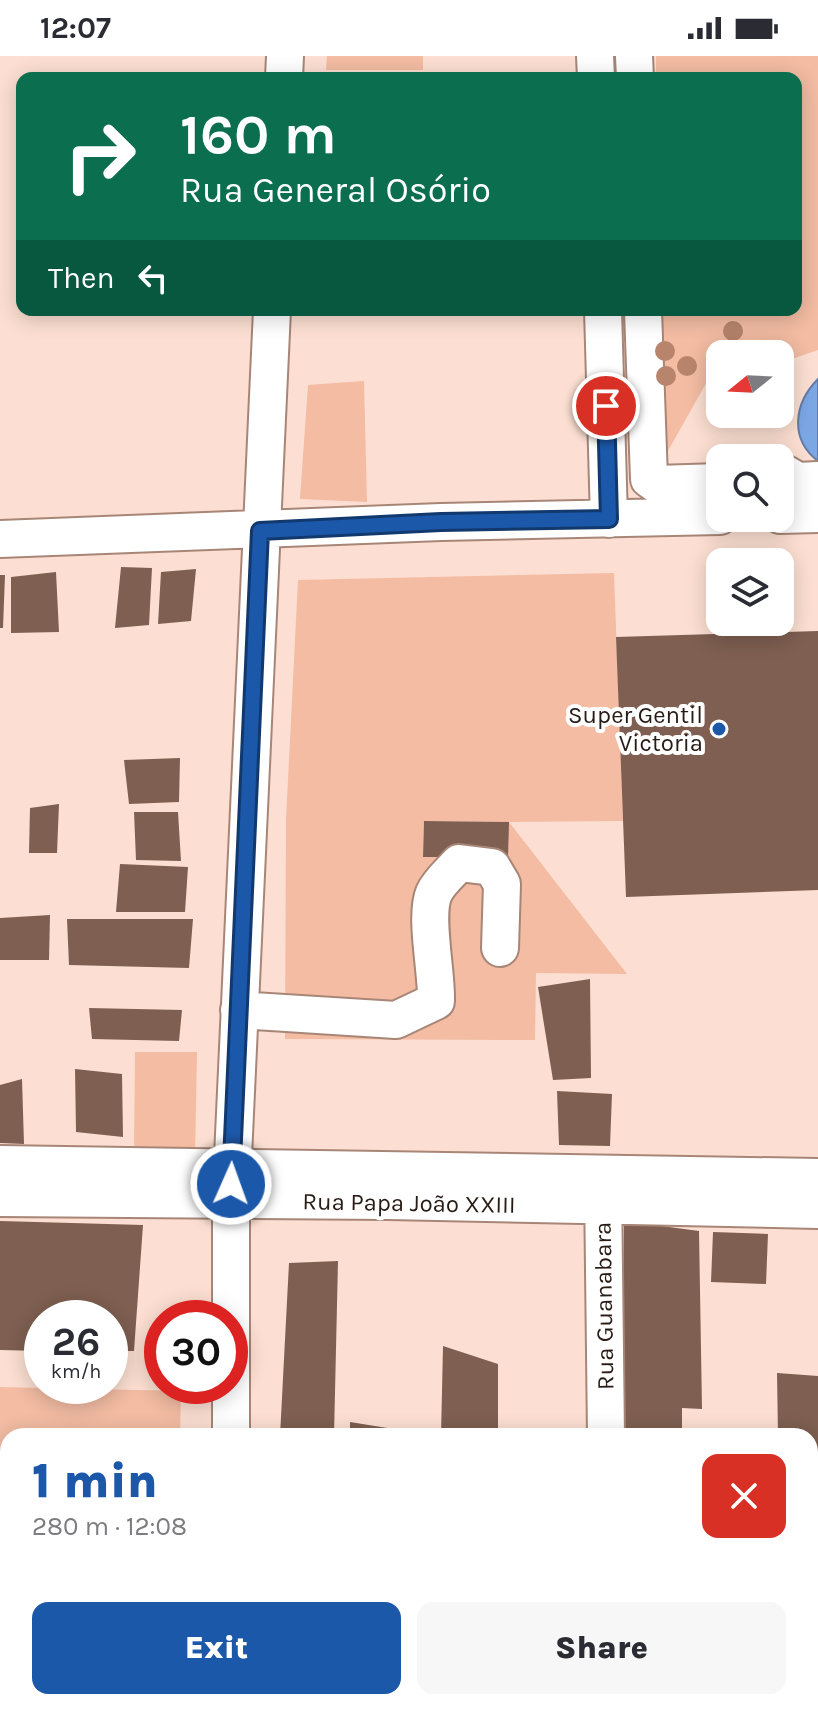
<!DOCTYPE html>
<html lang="en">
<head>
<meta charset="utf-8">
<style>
  :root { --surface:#fff; --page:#f7f7f7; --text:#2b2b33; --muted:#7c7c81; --accent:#1c58aa }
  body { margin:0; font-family:Karla,sans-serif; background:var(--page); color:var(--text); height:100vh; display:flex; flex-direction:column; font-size:30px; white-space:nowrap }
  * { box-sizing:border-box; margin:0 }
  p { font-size:26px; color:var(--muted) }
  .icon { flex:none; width:44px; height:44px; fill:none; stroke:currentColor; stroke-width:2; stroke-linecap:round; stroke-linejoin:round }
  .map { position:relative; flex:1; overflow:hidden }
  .side { position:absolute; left:0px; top:1372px; width:818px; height:282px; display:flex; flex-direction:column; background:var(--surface); border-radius:24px 24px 0 0; box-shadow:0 4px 20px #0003 }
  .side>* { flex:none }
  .hud { position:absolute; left:16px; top:16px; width:786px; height:244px; border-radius:16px; box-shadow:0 4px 20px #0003; background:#0b6e4f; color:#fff; overflow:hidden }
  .needle { width:52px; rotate:252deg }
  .tools { position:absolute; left:706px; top:284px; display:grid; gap:16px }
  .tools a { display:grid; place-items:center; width:88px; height:88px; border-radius:16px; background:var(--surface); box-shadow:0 4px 20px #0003; font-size:40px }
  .speed { position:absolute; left:24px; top:1244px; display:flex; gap:16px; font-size:40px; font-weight:700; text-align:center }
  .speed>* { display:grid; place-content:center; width:104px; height:104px; border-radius:50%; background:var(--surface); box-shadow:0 4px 20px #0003; line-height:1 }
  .speed small { font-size:20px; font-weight:400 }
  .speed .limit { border:12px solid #d22; background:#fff; color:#111 }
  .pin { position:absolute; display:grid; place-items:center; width:68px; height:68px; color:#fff; margin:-34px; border:4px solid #fff; border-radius:50%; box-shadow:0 2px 8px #0007 }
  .me { position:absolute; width:88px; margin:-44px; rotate:2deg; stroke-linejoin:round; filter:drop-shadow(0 0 6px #0008) }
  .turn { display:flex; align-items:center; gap:28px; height:168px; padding:0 32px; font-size:36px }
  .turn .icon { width:104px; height:104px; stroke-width:2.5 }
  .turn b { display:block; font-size:56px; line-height:68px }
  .then { display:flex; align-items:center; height:76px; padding:0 32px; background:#0003; gap:16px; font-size:30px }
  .round { display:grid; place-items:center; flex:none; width:84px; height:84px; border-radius:16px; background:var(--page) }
  .headline { display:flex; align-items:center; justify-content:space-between; height:136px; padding:0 32px }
  h1 { font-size:48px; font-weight:800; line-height:60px; color:var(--accent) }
  .button { display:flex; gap:16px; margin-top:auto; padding:16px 32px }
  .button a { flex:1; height:92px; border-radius:16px; background:var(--accent); color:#fff; font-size:32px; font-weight:800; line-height:92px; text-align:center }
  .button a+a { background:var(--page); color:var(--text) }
  .status { display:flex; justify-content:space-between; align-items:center; height:56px; padding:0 40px; background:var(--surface); direction:ltr }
  .status svg { height:22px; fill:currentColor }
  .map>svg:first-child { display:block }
  .green { fill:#f3bca3; fill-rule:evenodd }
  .water { fill:#7ca7e5; stroke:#637da7; stroke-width:2 }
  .building { fill:#7e5f51 }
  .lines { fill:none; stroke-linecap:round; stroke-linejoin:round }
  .minor-casing { stroke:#a78677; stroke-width:40 }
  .minor { stroke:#fff; stroke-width:36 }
  .tree { fill:#b8856c }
  .route-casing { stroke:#12396e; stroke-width:20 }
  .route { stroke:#1c58aa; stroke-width:14 }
  .poi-dot { fill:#1c58aa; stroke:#fff; stroke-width:3 }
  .labels { text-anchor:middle; stroke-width:8; stroke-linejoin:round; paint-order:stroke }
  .poi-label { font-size:24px; fill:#281c16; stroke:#fff; text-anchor:end }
  .street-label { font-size:24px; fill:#281c16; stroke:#fff }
</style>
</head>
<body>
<div class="status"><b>12:07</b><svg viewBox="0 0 49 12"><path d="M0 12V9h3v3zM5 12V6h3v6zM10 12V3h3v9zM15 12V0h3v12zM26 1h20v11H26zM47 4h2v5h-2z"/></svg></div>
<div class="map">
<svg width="818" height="1653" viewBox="0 0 818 1653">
  <rect width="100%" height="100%" fill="#fcdfd2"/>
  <path class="green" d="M327,0H423V14H326Z
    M656,0H818V294L780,307V298H720V311L717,308L656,416L653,285L663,273L651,254H796V22H656Z
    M364,325L367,446L300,443L308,329Z
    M614,517L623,765L509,766L627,918L536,917L535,984L285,983L286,764L298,524ZM424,765L508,766V801H423Z
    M135,996H197L195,1102L134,1101Z
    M0,1331L181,1335L180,1380H8V1433H0Z
    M242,1646H578V1653H241Z"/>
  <path class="water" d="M818,323V405C789,383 794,347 818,323Z"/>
  <path class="building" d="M121,511L152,512L149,569L115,572Z
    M196,513L191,565L158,568L161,516Z
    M56,516L59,576L11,577V521Z
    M0,519H5L3,572H0Z
    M818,575V834L626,841L616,581Z
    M180,702L179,746L129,748L124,704Z
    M59,748L57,797H29L30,752Z
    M134,756H178L181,805L136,804Z
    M424,765L509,766L508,801H423Z
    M120,808L188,811L185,856H116Z
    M50,859L49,904H0V862Z
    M67,863H193L189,912L69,909Z
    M590,923L591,1022L553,1024L538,931Z
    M89,952L182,954L179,985L92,983Z
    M75,1013L122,1018L123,1081L76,1076Z
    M22,1023L24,1088L0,1087V1029Z
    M557,1035L612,1038L610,1090L559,1089Z
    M0,1165L143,1169L134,1295H110V1262H42V1295L0,1294Z
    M624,1165L699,1175L702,1353L682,1352V1380H622Z
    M713,1176L768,1178L766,1228L711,1226Z
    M338,1205L334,1380H280L289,1207Z
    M443,1290L498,1308V1380H441Z
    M777,1317L818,1320V1434H810V1380H778Z
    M350,1366L406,1375V1380H350Z
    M628,1646H666V1653H628Z
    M701,1646H768L767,1653H701Z"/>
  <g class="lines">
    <defs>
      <path id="minor" d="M595,0L596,22
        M634,0L635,22
        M284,22L285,0
        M603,254L609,463
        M643,254L649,423L656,428L720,426
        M780,421L786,418L798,425L818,424
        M780,459L818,458
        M0,483L441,466L720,460
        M239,954L396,964L436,945C437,916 424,860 434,837C439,826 451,816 459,807L492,811L502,828L500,892
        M0,1108L818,1121
        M603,1129L606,1380
        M0,1142L388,1145L818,1154
        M231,1380V1144L272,254
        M0,1452H8
        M810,1466L818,1467
        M226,1653V1646
        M598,1653L599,1646"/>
    </defs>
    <use href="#minor" class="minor-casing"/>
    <use href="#minor" class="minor"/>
  </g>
  <g class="tree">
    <circle cx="733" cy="275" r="10"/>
    <circle cx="665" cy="295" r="10"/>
    <circle cx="687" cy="310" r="10"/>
    <circle cx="666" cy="320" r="10"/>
  </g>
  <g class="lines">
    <defs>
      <path id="route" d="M231,1128L260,475L441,466L609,463L606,350"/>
    </defs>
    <use href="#route" class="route-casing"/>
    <use href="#route" class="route"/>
  </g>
  <circle class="poi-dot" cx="719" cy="673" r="8"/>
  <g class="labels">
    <g class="poi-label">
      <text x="703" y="667">Super Gentil<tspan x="703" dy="28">Victoria</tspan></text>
    </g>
    <g class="street-label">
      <text transform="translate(409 1147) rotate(1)" y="8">Rua Papa João XXIII</text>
      <text transform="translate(604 1250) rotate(-91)" y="8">Rua Guanabara</text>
    </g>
  </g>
</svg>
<div class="tools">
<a><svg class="needle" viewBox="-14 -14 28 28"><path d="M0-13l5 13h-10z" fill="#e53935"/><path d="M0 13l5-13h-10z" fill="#7c7c81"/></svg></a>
<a><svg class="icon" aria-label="search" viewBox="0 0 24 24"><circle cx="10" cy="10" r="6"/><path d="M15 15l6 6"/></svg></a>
<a><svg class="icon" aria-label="layers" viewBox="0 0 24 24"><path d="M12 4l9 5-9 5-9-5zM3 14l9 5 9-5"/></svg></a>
</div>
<div class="speed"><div>26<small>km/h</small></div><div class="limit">30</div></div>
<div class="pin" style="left:606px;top:350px;background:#d93025"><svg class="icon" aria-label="arrive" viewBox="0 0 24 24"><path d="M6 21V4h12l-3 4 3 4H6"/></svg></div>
<svg class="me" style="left:231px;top:1128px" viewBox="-20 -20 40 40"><circle r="17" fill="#1c58aa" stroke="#fff" stroke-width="3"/><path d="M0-11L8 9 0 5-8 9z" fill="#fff"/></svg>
<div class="hud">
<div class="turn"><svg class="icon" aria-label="right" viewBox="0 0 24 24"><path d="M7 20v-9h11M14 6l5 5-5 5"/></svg><div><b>160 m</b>Rua General Osório</div></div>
<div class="then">Then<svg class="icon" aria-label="left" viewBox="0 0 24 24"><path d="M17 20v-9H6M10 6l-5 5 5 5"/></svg></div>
</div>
<section class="side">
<div class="headline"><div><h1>1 min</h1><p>280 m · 12:08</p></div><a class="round" style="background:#d93025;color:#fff"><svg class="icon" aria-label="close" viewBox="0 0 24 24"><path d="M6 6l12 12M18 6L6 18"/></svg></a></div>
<div class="button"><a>Exit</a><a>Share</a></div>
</section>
</div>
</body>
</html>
